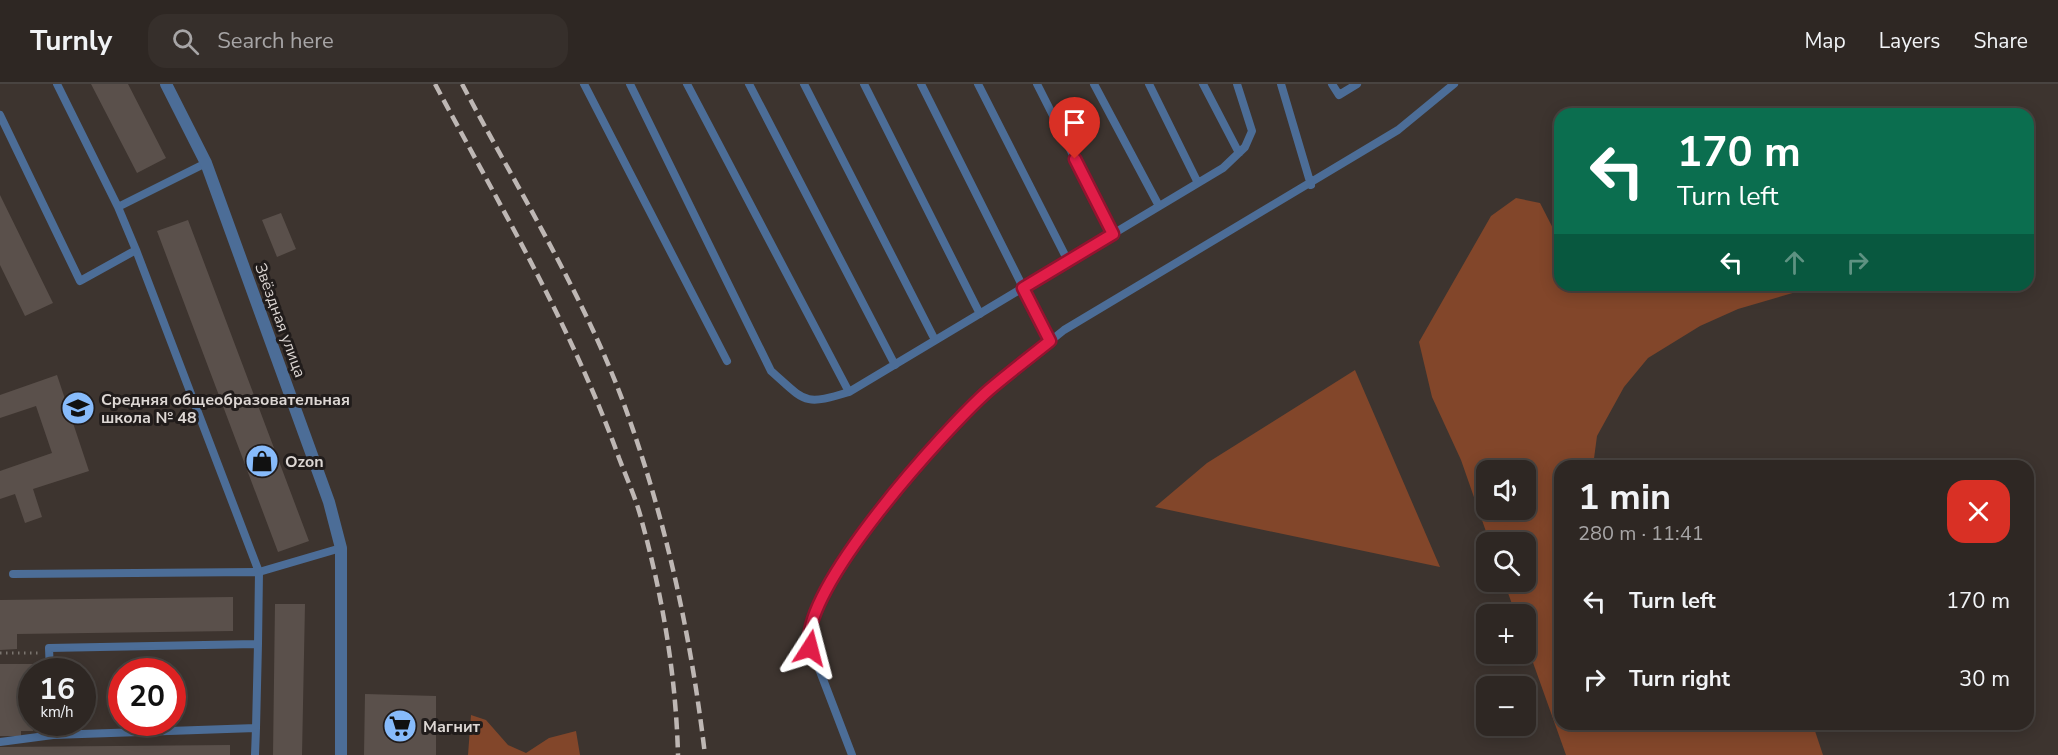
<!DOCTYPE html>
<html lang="en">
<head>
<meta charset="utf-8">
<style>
  :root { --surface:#2e2723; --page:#362f2b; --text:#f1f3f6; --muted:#a7a5a6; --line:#494441 }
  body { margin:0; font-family:"Nunito Sans",sans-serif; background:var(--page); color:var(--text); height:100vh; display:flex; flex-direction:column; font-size:22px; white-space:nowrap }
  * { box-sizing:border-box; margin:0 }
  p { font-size:20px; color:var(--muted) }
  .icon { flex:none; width:33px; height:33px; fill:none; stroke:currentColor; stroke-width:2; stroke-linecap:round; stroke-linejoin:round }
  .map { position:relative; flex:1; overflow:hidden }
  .side { position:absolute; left:1554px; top:376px; width:480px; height:270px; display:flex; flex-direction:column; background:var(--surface); border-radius:18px; box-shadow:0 3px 15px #0003,0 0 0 2px var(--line) }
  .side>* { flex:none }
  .banner { position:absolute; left:1554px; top:24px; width:480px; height:183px; border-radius:18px; box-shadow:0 3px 15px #0003,0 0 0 2px var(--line); background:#0b6e4f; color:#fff; overflow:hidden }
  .fabs { position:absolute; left:1476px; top:376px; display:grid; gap:12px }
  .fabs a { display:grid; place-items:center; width:60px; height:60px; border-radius:12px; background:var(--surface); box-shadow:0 3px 15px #0003,0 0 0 2px var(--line); font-size:30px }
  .speed { position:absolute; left:18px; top:574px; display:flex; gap:12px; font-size:30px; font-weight:700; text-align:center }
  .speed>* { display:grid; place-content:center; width:78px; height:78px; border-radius:50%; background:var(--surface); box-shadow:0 3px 15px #0003,0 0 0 2px var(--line); line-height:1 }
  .speed small { font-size:15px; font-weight:400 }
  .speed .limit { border:9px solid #d22; background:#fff; color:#111 }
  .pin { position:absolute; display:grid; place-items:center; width:51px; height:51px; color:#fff; margin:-62px -26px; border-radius:50% 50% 50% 0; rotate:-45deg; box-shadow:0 0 6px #0007 }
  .pin .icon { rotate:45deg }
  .me { position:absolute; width:66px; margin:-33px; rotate:9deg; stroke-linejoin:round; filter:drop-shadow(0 0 4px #0008) }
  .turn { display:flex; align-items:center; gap:21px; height:126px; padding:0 24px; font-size:27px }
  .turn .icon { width:78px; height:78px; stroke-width:2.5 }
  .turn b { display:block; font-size:42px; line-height:51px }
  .lanes { display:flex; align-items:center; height:57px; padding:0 24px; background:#0003; justify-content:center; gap:30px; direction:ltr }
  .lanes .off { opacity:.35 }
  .round { display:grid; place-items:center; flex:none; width:63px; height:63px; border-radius:18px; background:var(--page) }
  .headline { display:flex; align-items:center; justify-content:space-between; height:102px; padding:0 24px }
  h1 { font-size:36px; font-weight:700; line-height:45px }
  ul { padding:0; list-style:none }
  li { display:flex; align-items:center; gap:18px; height:78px; padding:0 24px }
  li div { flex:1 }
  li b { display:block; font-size:22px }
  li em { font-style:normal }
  header { display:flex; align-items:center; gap:36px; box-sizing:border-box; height:84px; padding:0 30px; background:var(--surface); border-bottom:2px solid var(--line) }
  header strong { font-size:28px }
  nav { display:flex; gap:33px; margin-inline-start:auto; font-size:21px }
  .search { width:420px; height:54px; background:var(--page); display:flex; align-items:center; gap:15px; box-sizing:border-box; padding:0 21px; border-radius:18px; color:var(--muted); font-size:22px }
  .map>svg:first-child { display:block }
  .green { fill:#82462a; fill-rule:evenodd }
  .building { fill:#5a504b }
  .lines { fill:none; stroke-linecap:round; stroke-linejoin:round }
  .path { stroke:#7b746f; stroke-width:3; stroke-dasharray:1.5 4.5; stroke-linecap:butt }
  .service { stroke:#4c6d97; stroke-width:8 }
  .minor { stroke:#4c6d97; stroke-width:12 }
  .rail { stroke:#beb7b4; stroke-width:4.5; stroke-dasharray:12 6; stroke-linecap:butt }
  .route-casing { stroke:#92132f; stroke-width:15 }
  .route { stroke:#e11d48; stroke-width:10 }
  .labels { text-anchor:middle; stroke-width:6; stroke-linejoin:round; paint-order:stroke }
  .street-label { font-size:16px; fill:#ddd7d4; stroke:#211c1b }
  .poi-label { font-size:16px; font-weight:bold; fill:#ddd7d4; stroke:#211c1b; text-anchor:start }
</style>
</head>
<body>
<header>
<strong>Turnly</strong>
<div class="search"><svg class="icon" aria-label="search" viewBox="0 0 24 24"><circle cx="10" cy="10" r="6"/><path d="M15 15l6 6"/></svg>Search here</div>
<nav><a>Map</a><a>Layers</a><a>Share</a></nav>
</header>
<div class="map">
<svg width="2058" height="671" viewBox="0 0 2058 671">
  <rect width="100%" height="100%" fill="#3d342f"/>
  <path class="green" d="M1516,114L1540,119L1560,158V201H1657L1669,204L1673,201H1804L1796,208L1738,225L1700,242L1648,274L1624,303L1597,352L1593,382H1560V640L1813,641L1823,671H1566L1526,559V531H1516L1504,498H1526V459H1490L1461,376L1432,313L1419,258L1491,132ZM1486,387H1526V426H1486Z
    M1355,286L1440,483L1155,423L1207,379Z
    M471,631L486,636L508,661L526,669L549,654L576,647L580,671H468Z"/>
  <path class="building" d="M91,0H128L166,74L137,89Z
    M0,111L53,219L25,232L0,181Z
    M281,129L296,165L277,173L262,136Z
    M188,136L309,457L278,468L157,147Z
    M57,291L89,387L33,405L42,433L25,439L15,410L0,415V387L52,369L36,322L0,334V311Z
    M233,513V547L17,550V565L0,566V516Z
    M275,520H305L302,671H273Z
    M0,580H39V588H32L33,647H21V652H0Z
    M365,610L436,612V671H364Z
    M230,661V671H0V663Z"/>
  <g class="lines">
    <path class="path" d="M0,569H40"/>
    <path class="service" d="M584,0L727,277
      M630,0L771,287C806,318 803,322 849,308L1223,84L1245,63L1252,47L1237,0
      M687,0L849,308
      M749,0L895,281
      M804,0L935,256
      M864,0L980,230
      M921,0L1050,257
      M978,0L1068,177
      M1037,0L1113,150
      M1094,0L1159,122
      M1149,0L1198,99
      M1203,0L1239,69
      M1281,0L1311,101
      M1332,0L1339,11L1357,0
      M0,31L80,197L136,166
      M118,123L206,79
      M13,490L259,488L341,464
      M50,588L49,564L258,560L259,488L136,166L118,123L57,0
      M53,639V651
      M0,658L53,651L256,644L258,560
      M255,671L256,644
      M852,671L808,556L822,510L905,394L988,307L1064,246L1398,46L1454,0"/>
    <path class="minor" d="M166,0L206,79L329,418L341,464V671"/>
    <path class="rail" d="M435,0C500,122 572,243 619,374C627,395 637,417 642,438C663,514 676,593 678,671
      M462,0C517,104 585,213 625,323C666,436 691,552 705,671"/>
  </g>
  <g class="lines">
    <defs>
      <path id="route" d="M810,564C796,509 947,343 989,306C1009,289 1030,273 1050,257L1023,204L1113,150L1075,75"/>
    </defs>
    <use href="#route" class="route-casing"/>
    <use href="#route" class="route"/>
  </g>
  <defs>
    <symbol id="school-disc" viewBox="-11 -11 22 22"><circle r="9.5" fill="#87bbfb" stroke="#211c1b"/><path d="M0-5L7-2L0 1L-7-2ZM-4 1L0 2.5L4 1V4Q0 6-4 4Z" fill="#111"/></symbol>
    <symbol id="shop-disc" viewBox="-11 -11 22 22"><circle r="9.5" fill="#87bbfb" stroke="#211c1b"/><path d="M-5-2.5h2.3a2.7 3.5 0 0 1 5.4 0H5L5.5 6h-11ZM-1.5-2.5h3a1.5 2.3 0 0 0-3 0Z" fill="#111"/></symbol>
    <symbol id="supermarket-disc" viewBox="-11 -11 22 22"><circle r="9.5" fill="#87bbfb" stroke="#211c1b"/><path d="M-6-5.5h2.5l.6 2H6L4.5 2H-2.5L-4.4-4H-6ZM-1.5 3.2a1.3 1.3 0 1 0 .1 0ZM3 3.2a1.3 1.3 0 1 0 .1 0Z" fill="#111"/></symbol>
  </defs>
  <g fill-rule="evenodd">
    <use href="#school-disc" x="59" y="305" width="38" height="38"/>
    <use href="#shop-disc" x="243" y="358" width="38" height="38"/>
    <use href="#supermarket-disc" x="381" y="623" width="38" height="38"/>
  </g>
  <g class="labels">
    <g class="street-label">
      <text transform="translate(281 236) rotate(70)" y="6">Звёздная улица</text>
    </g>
    <g class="poi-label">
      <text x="101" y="321">Средняя общеобразовательная<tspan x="101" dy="18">школа № 48</tspan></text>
      <text x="285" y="383">Ozon</text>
      <text x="423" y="648">Магнит</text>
    </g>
  </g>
</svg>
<div class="fabs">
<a><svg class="icon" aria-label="sound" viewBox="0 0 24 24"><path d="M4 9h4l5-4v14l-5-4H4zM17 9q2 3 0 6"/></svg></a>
<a><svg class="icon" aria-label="search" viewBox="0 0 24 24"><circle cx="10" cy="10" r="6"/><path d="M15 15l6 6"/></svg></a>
<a>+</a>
<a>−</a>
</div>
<div class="speed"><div>16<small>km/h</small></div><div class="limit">20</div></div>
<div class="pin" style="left:1075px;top:75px;background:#d93025"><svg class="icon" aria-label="arrive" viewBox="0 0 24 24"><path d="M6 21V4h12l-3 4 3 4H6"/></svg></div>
<svg class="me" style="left:810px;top:564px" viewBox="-20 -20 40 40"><path d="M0-17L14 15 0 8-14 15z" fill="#e11d48" stroke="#fff" stroke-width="4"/></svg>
<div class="banner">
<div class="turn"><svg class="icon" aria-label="left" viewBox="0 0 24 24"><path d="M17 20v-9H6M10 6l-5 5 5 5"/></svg><div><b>170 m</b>Turn left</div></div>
<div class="lanes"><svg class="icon" aria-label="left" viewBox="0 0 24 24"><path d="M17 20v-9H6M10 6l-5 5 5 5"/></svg><svg class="icon off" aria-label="ahead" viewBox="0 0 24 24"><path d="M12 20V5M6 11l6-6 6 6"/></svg><svg class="icon off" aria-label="right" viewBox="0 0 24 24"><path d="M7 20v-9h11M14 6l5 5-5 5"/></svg></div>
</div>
<section class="side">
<div class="headline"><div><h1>1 min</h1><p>280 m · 11:41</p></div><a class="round" style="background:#d93025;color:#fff"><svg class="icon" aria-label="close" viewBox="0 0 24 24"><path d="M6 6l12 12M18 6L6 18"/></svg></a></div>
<ul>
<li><svg class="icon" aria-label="left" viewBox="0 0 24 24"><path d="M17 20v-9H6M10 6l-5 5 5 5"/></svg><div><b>Turn left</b></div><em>170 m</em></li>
<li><svg class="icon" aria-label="right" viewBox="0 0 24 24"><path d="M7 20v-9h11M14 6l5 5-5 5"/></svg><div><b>Turn right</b></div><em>30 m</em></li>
</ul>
</section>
</div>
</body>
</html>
